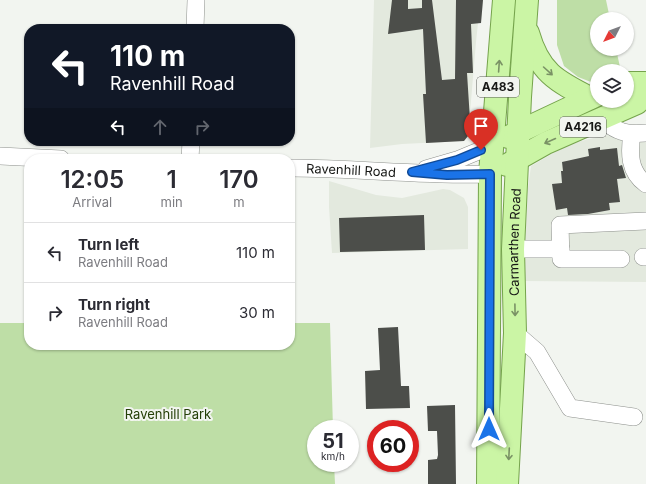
<!DOCTYPE html>
<html lang="en">
<head>
<meta charset="utf-8">
<style>
  :root { --surface:#fff; --page:#f7f7f7; --text:#2b2b33; --muted:#7c7c81; --line:#e1e1e2 }
  body { margin:0; font-family:Inter,sans-serif; background:var(--page); color:var(--text); height:100vh; display:flex; flex-direction:column; font-size:15px; white-space:nowrap }
  * { box-sizing:border-box; margin:0 }
  p { font-size:13px; color:var(--muted) }
  .icon { flex:none; width:22px; height:22px; fill:none; stroke:currentColor; stroke-width:2; stroke-linecap:round; stroke-linejoin:round }
  .map { position:relative; flex:1; overflow:hidden }
  .panel { position:absolute; left:24px; top:154px; width:271px; height:196px; display:flex; flex-direction:column; background:var(--surface); border-radius:16px; box-shadow:0 1px 3px #0004 }
  .panel>* { flex:none }
  .banner { position:absolute; left:24px; top:24px; width:271px; height:122px; border-radius:16px; box-shadow:0 1px 3px #0004; background:#111827; color:#fff; overflow:hidden }
  .needle { width:26px; rotate:228deg }
  .buttons { position:absolute; left:590px; top:12px; display:grid; gap:8px }
  .buttons a { display:grid; place-items:center; width:44px; height:44px; border-radius:50%; background:var(--surface); box-shadow:0 1px 3px #0004; font-size:20px }
  .speed { position:absolute; left:307px; top:420px; display:flex; gap:8px; font-size:20px; font-weight:700; text-align:center }
  .speed>* { display:grid; place-content:center; width:52px; height:52px; border-radius:50%; background:var(--surface); box-shadow:0 1px 3px #0004; line-height:1 }
  .speed small { font-size:10px; font-weight:400 }
  .speed .limit { border:6px solid #d22; background:#fff; color:#111 }
  .pin { position:absolute; display:grid; place-items:center; width:34px; height:34px; color:#fff; margin:-41px -17px; border-radius:50% 50% 50% 0; rotate:-45deg; box-shadow:0 0 4px #0007 }
  .pin .icon { rotate:45deg }
  .me { position:absolute; width:44px; margin:-22px; rotate:0deg; stroke-linejoin:round; filter:drop-shadow(0 0 3px #0008) }
  .turn { display:flex; align-items:center; gap:14px; height:84px; padding:0 20px; font-size:18px }
  .turn .icon { width:52px; height:52px; stroke-width:2.5 }
  .turn b { display:block; font-size:28px; line-height:34px }
  .lanes { display:flex; align-items:center; height:38px; padding:0 20px; background:#0003; justify-content:center; gap:20px; direction:ltr }
  .lanes .off { opacity:.35 }
  .eta { display:flex; justify-content:space-evenly; align-items:center; height:68px; text-align:center }
  .eta b { font-size:24px; font-weight:600; line-height:28px }
  ul { padding:0; list-style:none }
  li { display:flex; align-items:center; gap:12px; height:60px; padding:0 20px; border-top:1px solid var(--line) }
  li div { flex:1 }
  li b { display:block; font-size:15px }
  li em { font-style:normal }
  .map>svg:first-child { display:block }
  .built { fill:#e3e9de }
  .green { fill:#bedea6 }
  .building { fill:#4c4e4a }
  .lines { fill:none; stroke-linecap:round; stroke-linejoin:round }
  .minor-casing { stroke:#8d908c; stroke-width:18 }
  .major-casing { stroke:#75a34c; stroke-width:24 }
  .minor { stroke:#fff; stroke-width:17 }
  .major { stroke:#cbf5a5; stroke-width:22 }
  .oneway { stroke:#7a9265 }
  .route-casing { stroke:#114b97; stroke-width:10 }
  .route { stroke:#1a73e8; stroke-width:7 }
  .labels { text-anchor:middle; stroke-width:4; stroke-linejoin:round; paint-order:stroke }
  .shield { fill:#f2f5f0; stroke:#595a57; stroke-width:1 }
  .shield-label { font-size:12px; font-weight:bold; fill:#171816 }
  .street-label { font-size:13px; fill:#171816; stroke:#f2f5f0 }
  .park-label { font-size:13px; fill:#243f07; stroke:#f2f5f0 }
</style>
</head>
<body>
<div class="map">
<svg width="646" height="484" viewBox="0 0 646 484">
  <rect width="100%" height="100%" fill="#f2f5f0"/>
  <path class="built" d="M374,0H483L481,23H478L476,42L468,136L464,141L402,144L370,148Z
    M606,135L646,142V282L523,281L528,188L531,166L569,144Z
    M329,181L376,195L402,198L443,189L450,190L464,198L468,207V249L332,253L329,207Z"/>
  <path class="green" d="M557,0H606L610,19H597V49H616L620,67L618,71H597V81L591,82L578,77L564,66L557,45Z
    M0,323H29V345H290V323H330L333,429H316V463H334L335,484H0Z"/>
  <path class="building" d="M392,0H408V9L422,8V0H432L442,80L455,79L456,0H483L481,23L471,24L473,73H467L470,120L468,136L464,141L426,143L423,94H426L423,29L388,34Z
    M600,147V150L617,148L619,166L622,165L626,178L617,179L620,202L609,203L610,210L588,214L568,215L567,208L556,210L552,184L562,183L561,171H563L562,162L589,156L588,149Z
    M424,215L425,250L340,252L339,218Z
    M398,327L401,386H409L410,408L366,409L365,371L380,370L378,328Z
    M455,405L456,484H428V460L437,459L438,455L437,431H428L427,406Z"/>
  <g class="lines">
    <defs>
      <g id="minor">
        <path d="M195,29L196,0"/>
        <path d="M602,120C618,132 626,135 646,133"/>
        <path d="M632,134C629,153 629,172 646,184"/>
        <path d="M0,156L61,159"/>
        <path d="M190,159L191,141"/>
        <path id="s1" d="M290,168C357,168 423,176 490,174"/>
        <path d="M426,169L457,160L493,145"/>
        <path d="M513,249H561"/>
        <path d="M643,257H646"/>
        <path d="M621,259H561L560,225L646,221"/>
        <path d="M515,333L537,352L570,408L634,417"/>
      </g>
      <g id="major">
        <path d="M528,33C539,72 556,81 590,98"/>
        <path d="M627,83H646"/>
        <path d="M508,137L597,95"/>
        <path d="M507,165L546,143L637,103L646,93"/>
        <path d="M488,484L490,174L504,0"/>
        <path id="s2" d="M507,484L515,333L513,249L520,97L527,0"/>
      </g>
    </defs>
    <use href="#minor" class="minor-casing"/>
    <use href="#major" class="major-casing"/>
    <use href="#minor" class="minor"/>
    <use href="#major" class="major"/>
  </g>
  <defs><path id="oneway-shaft" d="M-6 0H5M1.5-3L5.5 0L1.5 3" fill="none" stroke-width="1.6" stroke-linecap="round" stroke-linejoin="round"/></defs>
  <g class="oneway">
    <use href="#oneway-shaft" transform="translate(499 66) rotate(-86)"/>
    <use href="#oneway-shaft" transform="translate(548 71) rotate(42)"/>
    <use href="#oneway-shaft" transform="translate(550 141) rotate(156)"/>
    <use href="#oneway-shaft" transform="translate(515 310) rotate(89)"/>
    <use href="#oneway-shaft" transform="translate(509 454) rotate(93)"/>
  </g>
  <g class="lines">
    <defs>
      <path id="route" d="M481,150L457,160L412,172L447,175L490,174L489,429"/>
    </defs>
    <use href="#route" class="route-casing"/>
    <use href="#route" class="route"/>
  </g>
  <g class="labels">
    <g class="shield">
      <rect x="477" y="77" width="42" height="20" rx="3"/>
      <rect x="560" y="117" width="46" height="20" rx="3"/>
    </g>
    <g class="shield-label">
      <text x="498" y="91">A483</text>
      <text x="583" y="131">A4216</text>
    </g>
    <g class="street-label">
      <text dy="5" stroke="none"><textPath href="#s1" startOffset="61">Ravenhill Road</textPath></text>
      <text dy="5" stroke="none"><textPath href="#s2" startOffset="242">Carmarthen Road</textPath></text>
    </g>
    <g class="park-label">
      <text x="168" y="419">Ravenhill Park</text>
    </g>
  </g>
</svg>
<div class="buttons">
<a><svg class="needle" viewBox="-14 -14 28 28"><path d="M0-13l5 13h-10z" fill="#e53935"/><path d="M0 13l5-13h-10z" fill="#7c7c81"/></svg></a>
<a><svg class="icon" aria-label="layers" viewBox="0 0 24 24"><path d="M12 4l9 5-9 5-9-5zM3 14l9 5 9-5"/></svg></a>
</div>
<div class="speed"><div>51<small>km/h</small></div><div class="limit">60</div></div>
<div class="pin" style="left:481px;top:150px;background:#d93025"><svg class="icon" aria-label="arrive" viewBox="0 0 24 24"><path d="M6 21V4h12l-3 4 3 4H6"/></svg></div>
<svg class="me" style="left:489px;top:429px" viewBox="-20 -20 40 40"><path d="M0-17L14 15 0 8-14 15z" fill="#1a73e8" stroke="#fff" stroke-width="4"/></svg>
<div class="banner">
<div class="turn"><svg class="icon" aria-label="left" viewBox="0 0 24 24"><path d="M17 20v-9H6M10 6l-5 5 5 5"/></svg><div><b>110 m</b>Ravenhill Road</div></div>
<div class="lanes"><svg class="icon" aria-label="left" viewBox="0 0 24 24"><path d="M17 20v-9H6M10 6l-5 5 5 5"/></svg><svg class="icon off" aria-label="ahead" viewBox="0 0 24 24"><path d="M12 20V5M6 11l6-6 6 6"/></svg><svg class="icon off" aria-label="right" viewBox="0 0 24 24"><path d="M7 20v-9h11M14 6l5 5-5 5"/></svg></div>
</div>
<section class="panel">
<div class="eta">
<div><b>12:05</b><p>Arrival</p></div>
<div><b>1</b><p>min</p></div>
<div><b>170</b><p>m</p></div>
</div>
<ul>
<li><svg class="icon" aria-label="left" viewBox="0 0 24 24"><path d="M17 20v-9H6M10 6l-5 5 5 5"/></svg><div><b>Turn left</b><p>Ravenhill Road</p></div><em>110 m</em></li>
<li><svg class="icon" aria-label="right" viewBox="0 0 24 24"><path d="M7 20v-9h11M14 6l5 5-5 5"/></svg><div><b>Turn right</b><p>Ravenhill Road</p></div><em>30 m</em></li>
</ul>
</section>
</div>
</body>
</html>
